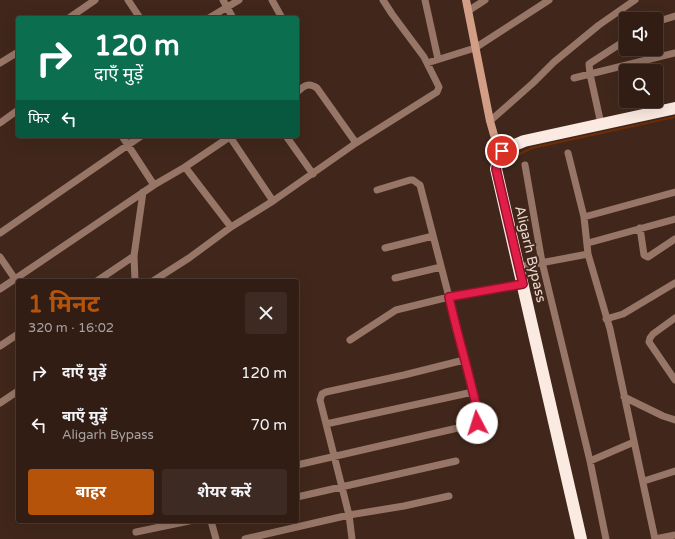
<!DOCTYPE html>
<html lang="hi">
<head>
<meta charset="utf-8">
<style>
  :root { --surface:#311d14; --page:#3d2a22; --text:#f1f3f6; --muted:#a8a2a0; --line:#4c3b34; --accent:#b45309 }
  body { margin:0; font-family:"Varela Round","Noto Sans Devanagari",sans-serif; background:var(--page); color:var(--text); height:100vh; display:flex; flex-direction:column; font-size:15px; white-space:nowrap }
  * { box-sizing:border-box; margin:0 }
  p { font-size:13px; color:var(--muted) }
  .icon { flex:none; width:22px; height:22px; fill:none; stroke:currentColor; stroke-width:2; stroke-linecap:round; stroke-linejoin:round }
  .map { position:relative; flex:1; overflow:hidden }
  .details { position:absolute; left:16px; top:279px; width:283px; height:244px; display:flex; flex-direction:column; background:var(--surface); border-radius:4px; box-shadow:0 4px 16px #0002,0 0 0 1px var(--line) }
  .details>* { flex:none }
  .guide { position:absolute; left:16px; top:16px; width:283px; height:122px; border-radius:4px; box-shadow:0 4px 16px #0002,0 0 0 1px var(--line); background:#0b6e4f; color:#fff; overflow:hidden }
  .fabs { position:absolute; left:619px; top:12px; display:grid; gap:8px }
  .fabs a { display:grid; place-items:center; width:44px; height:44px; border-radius:4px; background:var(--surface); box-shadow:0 4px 16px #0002,0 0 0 1px var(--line); font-size:20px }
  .pin { position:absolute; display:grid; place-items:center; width:34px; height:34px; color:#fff; margin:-17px; border:2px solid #fff; border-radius:50%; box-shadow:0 1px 4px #0007 }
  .me { position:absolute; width:44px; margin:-22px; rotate:355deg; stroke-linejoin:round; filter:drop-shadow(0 0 3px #0008) }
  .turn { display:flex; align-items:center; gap:14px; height:84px; padding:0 12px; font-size:18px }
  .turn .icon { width:52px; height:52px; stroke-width:2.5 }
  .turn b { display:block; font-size:28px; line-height:34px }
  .then { display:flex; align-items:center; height:38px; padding:0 12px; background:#0003; gap:8px; font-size:15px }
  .round { display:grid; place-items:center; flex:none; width:42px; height:42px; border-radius:4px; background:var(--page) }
  .summary { display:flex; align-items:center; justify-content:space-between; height:68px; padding:0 12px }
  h1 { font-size:24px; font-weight:700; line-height:30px; color:var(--accent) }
  .primary-button { display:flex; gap:8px; margin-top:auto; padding:8px 12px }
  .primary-button a { flex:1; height:46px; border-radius:4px; background:var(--accent); color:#fff; font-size:16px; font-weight:700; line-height:46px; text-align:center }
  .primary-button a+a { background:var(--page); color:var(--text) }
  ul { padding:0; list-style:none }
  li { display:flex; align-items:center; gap:12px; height:52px; padding:0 12px }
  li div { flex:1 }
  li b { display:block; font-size:15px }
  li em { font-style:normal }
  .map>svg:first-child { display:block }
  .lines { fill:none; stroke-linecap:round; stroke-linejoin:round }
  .stream { stroke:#6f2d06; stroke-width:2 }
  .street { stroke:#977667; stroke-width:7 }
  .secondary { stroke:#d29e86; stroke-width:8 }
  .highway { stroke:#fbeae2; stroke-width:12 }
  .route-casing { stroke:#92132f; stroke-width:10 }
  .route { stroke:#e11d48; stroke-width:7 }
  .labels { text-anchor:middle; stroke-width:4; stroke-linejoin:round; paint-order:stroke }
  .street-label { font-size:14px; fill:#e9d7cf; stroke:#41271b }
</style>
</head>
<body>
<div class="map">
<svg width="675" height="539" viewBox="0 0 675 539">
  <rect width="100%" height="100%" fill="#41271b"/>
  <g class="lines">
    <path class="stream" d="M509,159L532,148L675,117"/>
    <path class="street" d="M128,0L140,18
      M223,0L233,18
      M272,0L282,18
      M425,0L438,59
      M468,11L485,0
      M69,18L95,0
      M209,18L239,0
      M656,22L675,16
      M0,63L18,52
      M427,63L475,48L549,0
      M574,78L675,53
      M297,92C304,86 308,82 317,88L356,143
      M490,121L533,83L554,62L599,25L635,0
      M0,123L18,110
      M601,124L590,74L589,64L626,40
      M122,136L154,185
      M286,136L313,174
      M230,137L273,201
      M568,153L584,217L588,254L610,329L655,539
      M525,165L542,262L590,461L606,539
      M185,167L231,227
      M584,217L675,192
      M640,228L644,255L648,257L675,239
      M0,233L141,136
      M588,243L675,219
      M385,248L433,236
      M0,257L15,279L154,185L185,167L231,136
      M519,267L588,254
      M395,278L441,267
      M97,281L134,256
      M135,281L134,256L143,192
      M153,281L189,258L231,227L273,201L356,143L437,92L439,87L424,57L392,14L383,0
      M0,289L15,279
      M675,318L653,334L650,338L649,342L675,380
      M606,319L623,314L675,283
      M350,340L396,310L449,297L523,284
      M0,346L18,334
      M624,397L663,416L675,420
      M0,403L18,391
      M326,424L473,392
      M590,461L634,442
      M297,465L475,424L478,421L473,392L456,328L449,297L420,185L413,180H410L377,190
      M644,481L675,471
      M297,497L456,461
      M211,521L216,539
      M136,532L189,521
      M245,539L349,515L404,506L449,496
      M352,539L349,515L320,400L322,394L326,392L404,375L464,360
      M655,539L675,535"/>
    <path class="secondary" d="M466,0L490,121L494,135L502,151"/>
    <path class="highway" d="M581,539L496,169C501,147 504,150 524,141L675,108"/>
  </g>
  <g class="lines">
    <defs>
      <path id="route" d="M477,423L479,419C471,378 458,338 449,297L523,284L496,169L498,157L502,151"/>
    </defs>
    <use href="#route" class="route-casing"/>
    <use href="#route" class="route"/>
  </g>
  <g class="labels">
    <g class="street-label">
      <text transform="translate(531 254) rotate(77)" y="5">Aligarh Bypass</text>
    </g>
  </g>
</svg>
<div class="fabs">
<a><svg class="icon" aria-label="sound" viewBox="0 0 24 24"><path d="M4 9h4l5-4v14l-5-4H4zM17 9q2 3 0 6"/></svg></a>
<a><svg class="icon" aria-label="search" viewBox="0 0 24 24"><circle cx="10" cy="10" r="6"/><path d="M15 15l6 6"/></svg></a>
</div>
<div class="pin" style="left:502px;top:151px;background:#d93025"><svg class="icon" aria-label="arrive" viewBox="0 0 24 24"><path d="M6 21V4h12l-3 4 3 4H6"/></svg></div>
<svg class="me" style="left:477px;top:423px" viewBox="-20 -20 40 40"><circle r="19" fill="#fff"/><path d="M0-13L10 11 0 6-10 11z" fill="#e11d48"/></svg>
<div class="guide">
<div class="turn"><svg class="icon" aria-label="right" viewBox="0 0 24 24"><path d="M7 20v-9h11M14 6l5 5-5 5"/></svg><div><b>120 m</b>दाएँ मुड़ें</div></div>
<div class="then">फिर<svg class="icon" aria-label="left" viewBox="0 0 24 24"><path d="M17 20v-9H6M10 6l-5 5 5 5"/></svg></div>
</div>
<section class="details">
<div class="summary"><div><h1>1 मिनट</h1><p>320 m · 16:02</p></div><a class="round"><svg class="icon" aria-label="close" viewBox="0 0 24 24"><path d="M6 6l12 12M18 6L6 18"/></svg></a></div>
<ul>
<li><svg class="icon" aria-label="right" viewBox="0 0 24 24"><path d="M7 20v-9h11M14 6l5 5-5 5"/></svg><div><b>दाएँ मुड़ें</b></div><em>120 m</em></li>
<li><svg class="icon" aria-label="left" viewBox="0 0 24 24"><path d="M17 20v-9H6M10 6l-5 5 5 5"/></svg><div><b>बाएँ मुड़ें</b><p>Aligarh Bypass</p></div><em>70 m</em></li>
</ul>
<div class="primary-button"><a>बाहर</a><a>शेयर करें</a></div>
</section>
</div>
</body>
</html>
